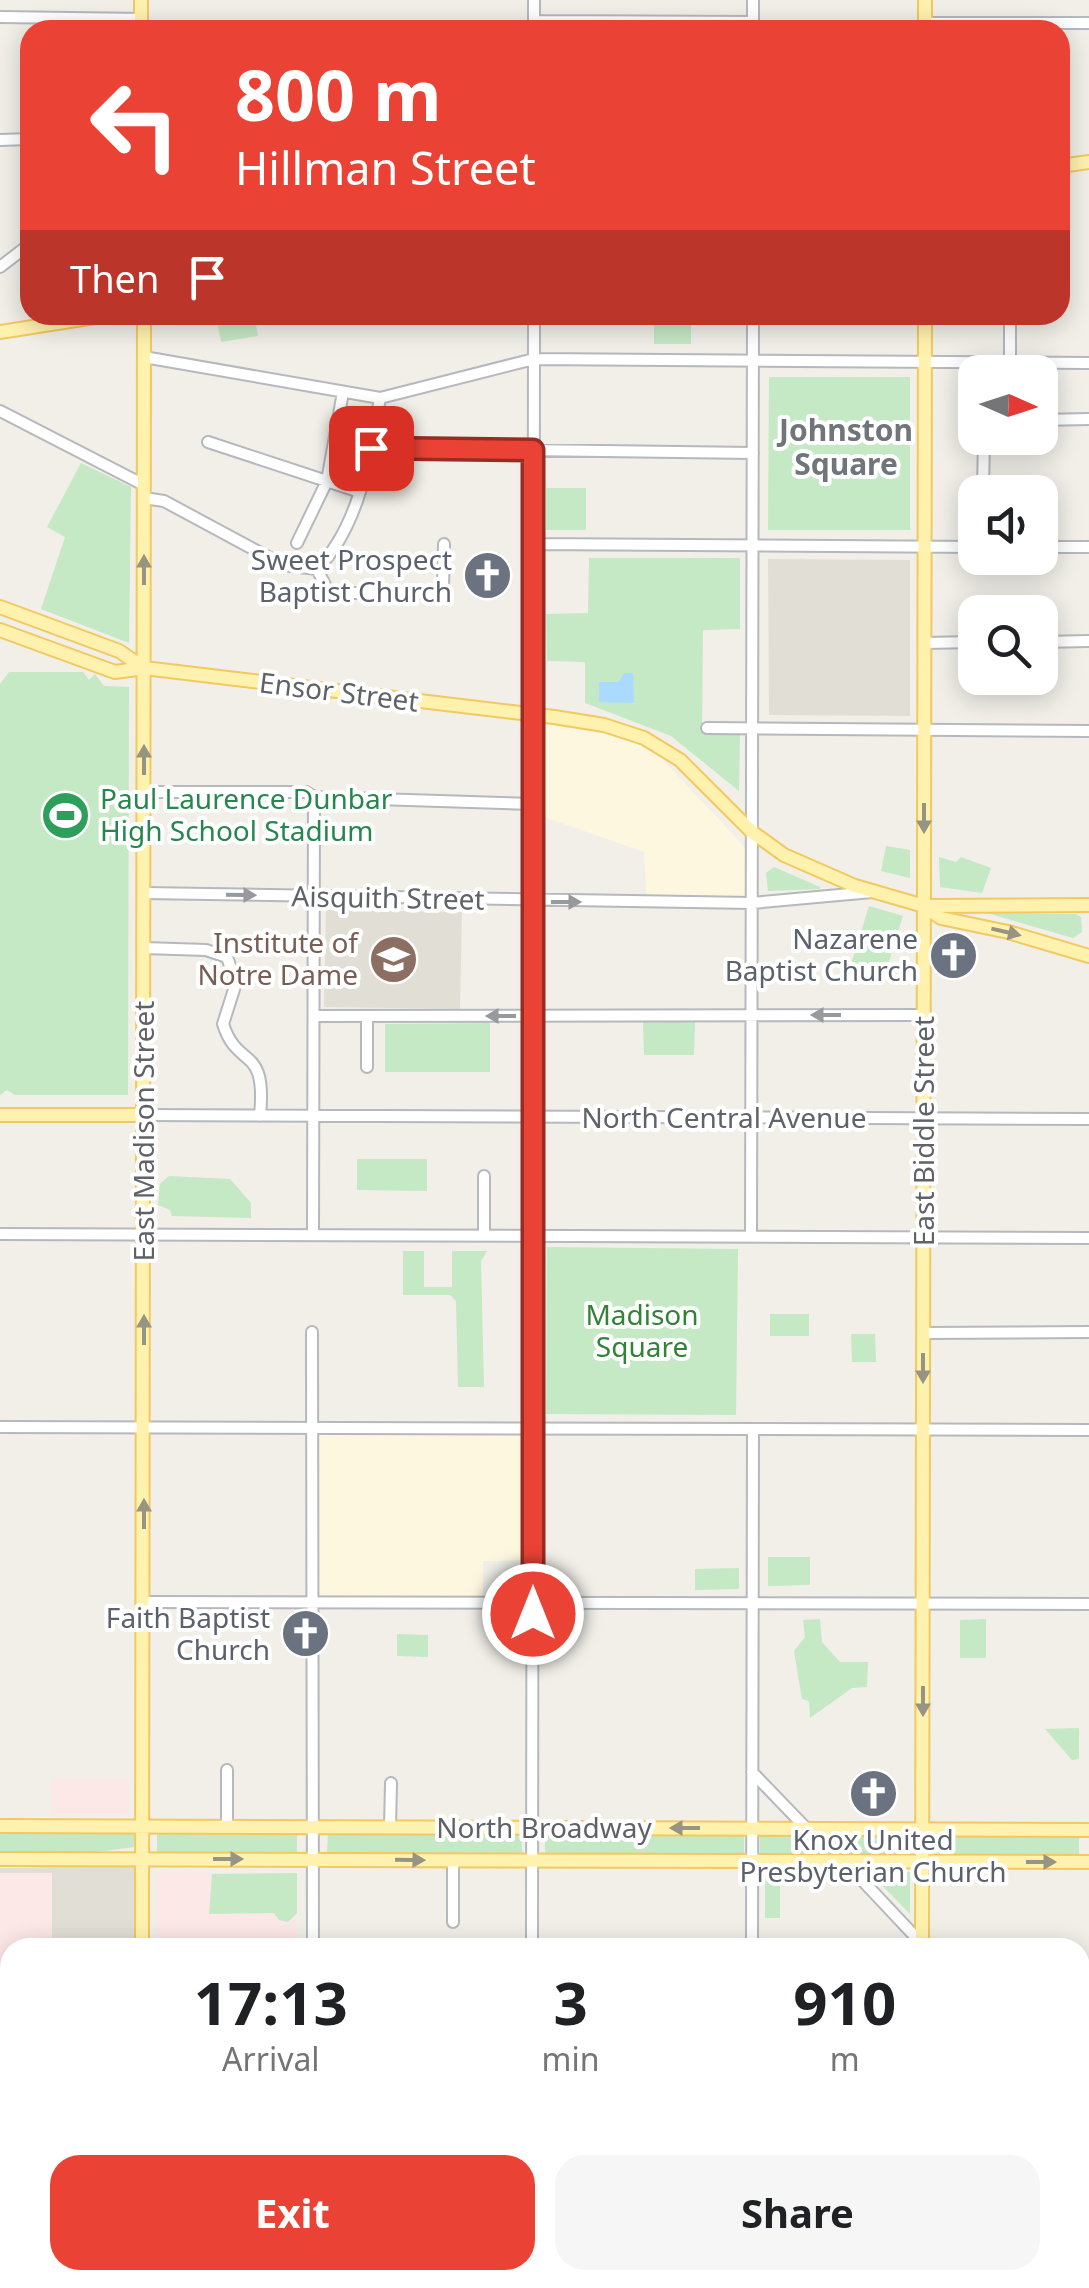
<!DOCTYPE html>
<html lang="en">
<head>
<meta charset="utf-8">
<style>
  :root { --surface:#fff; --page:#f6f6f6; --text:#202124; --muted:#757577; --accent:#ea4335 }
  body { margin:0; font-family:"Noto Sans",sans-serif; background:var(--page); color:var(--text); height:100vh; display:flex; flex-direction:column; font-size:38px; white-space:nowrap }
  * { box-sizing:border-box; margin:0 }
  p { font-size:32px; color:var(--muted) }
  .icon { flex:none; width:55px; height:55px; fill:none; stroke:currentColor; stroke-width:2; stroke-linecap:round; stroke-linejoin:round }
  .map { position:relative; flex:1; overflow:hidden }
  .panel { position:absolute; left:0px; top:1938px; width:1090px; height:352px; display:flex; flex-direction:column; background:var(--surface); border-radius:30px 30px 0 0; box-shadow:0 5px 25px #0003 }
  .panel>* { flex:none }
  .guide { position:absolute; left:20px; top:20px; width:1050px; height:305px; border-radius:30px; box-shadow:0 5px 25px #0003; background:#ea4335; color:#fff; overflow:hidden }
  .needle { width:65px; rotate:93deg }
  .controls { position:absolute; left:958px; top:355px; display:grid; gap:20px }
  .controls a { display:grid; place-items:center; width:100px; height:100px; border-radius:20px; background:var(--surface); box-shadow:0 5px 25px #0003; font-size:50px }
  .pin { position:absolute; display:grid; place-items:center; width:85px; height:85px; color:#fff; margin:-42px; border-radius:20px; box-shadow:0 5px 15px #0006 }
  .me { position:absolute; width:110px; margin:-55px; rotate:0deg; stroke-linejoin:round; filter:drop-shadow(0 0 8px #0008) }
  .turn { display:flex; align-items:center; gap:35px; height:210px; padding:0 50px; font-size:45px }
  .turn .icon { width:130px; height:130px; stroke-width:2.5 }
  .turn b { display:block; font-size:70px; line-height:85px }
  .then { display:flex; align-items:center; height:95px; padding:0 50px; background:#0003; gap:20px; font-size:38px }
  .eta { display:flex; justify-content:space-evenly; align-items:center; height:170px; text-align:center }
  .eta b { font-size:60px; font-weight:700; line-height:70px }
  .cta { display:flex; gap:20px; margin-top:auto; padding:20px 50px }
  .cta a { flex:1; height:115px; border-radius:30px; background:var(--accent); color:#fff; font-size:40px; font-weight:700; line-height:115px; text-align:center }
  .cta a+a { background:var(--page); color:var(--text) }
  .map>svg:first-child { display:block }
  .commercial { fill:#fef7e0 }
  .education { fill:#e1ded6 }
  .medical { fill:#fce8e6 }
  .green { fill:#c5e8c5 }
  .water { fill:#aadaff }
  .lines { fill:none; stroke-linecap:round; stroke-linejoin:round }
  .minor-tunnel { stroke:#ccccc8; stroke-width:10; stroke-dasharray:10 5; stroke-linecap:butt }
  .minor-casing { stroke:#b5b8bc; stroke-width:14 }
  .major-casing { stroke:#f2c960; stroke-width:16 }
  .minor { stroke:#fff; stroke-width:10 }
  .major { stroke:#fff2af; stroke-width:12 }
  .rail-casing { stroke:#b6b7b8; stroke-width:6 }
  .rail { stroke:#fff; stroke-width:2.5; stroke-dasharray:8; stroke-linecap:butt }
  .oneway { fill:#979581 }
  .oneway2 { fill:#979a9d }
  .route-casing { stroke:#982c22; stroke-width:25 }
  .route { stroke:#ea4335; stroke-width:18 }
  .labels { text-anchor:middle; stroke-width:8; stroke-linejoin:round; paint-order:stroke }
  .worship-label { font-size:28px; fill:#5b616d; stroke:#fff; text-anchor:end }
  .street-label { font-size:28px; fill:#5f6368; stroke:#fff }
  .leisure-label { font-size:28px; fill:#27864d; stroke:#fff; text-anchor:start }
  .education-label { font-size:28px; fill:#785e54; stroke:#fff; text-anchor:end }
  .park-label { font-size:28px; fill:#348238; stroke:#fff }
  .neighbourhood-label { font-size:30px; font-weight:bold; fill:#70757a; stroke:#fff }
</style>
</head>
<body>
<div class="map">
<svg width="1089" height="2288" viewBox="0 0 1089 2288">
  <rect width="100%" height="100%" fill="#f1efe8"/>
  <path class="commercial" d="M532,713L647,743L754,857L753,904L647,903L644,852L533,813Z
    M315,1427L532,1428L533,1560L483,1561V1602L314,1601Z"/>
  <path class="education" d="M768,559L910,560V716L769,715Z
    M326,910L462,912L460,1009L324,1007Z
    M131,1866L135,1868V1947L10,1948V2280H136V2288H0V1868Z
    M764,2280H907V2288H764Z"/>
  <path class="medical" d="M52,1779H129V1814H51Z
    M0,1873H52V1947L10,1948V1965H0Z
    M156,1873H297L296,1947H157Z"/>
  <path class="green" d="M254,315L258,336L221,342L217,320Z
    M654,315H691V344H654Z
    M769,377H910V530H768Z
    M81,463L131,487L129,643L41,609L65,537L47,527Z
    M546,488H586V530H546Z
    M589,558H740V629L703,630L702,731L740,732L739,791L671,736L585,703V662L547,661L546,614L588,613Z
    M9,672H83L89,680L95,674L104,686L129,687L128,1095H15L7,1090L0,1095V684Z
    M886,846L910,850V878L881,871Z
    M939,857L956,862L961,857L991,868L982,893L940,887Z
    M774,867L820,887V889L768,891L766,873Z
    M869,906L903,916L888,965L851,964Z
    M987,913L1076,914L1081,917L1082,932L1073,938Z
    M643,1022H695L694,1055H644Z
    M490,1023V1072H385V1024Z
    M357,1159H427V1191L357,1190Z
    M169,1176L230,1179L251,1203V1218L172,1216L170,1210L158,1205L160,1184Z
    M547,1247L738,1249L736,1415L546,1414Z
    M403,1251H424V1287H452V1251H487L481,1261L484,1387H458L456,1301L450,1295H403Z
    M770,1314H809V1336H770Z
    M851,1334H875L876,1362H852Z
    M768,1557H810V1585L768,1586Z
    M739,1568V1589L695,1590V1569Z
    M820,1619L822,1642L840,1662H868L867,1687L852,1688L810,1718L809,1701L802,1699L794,1651L805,1637L803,1620Z
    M986,1619V1658H960V1620Z
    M397,1634L428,1635V1657L397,1656Z
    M1079,1728V1759L1072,1760L1045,1729Z
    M0,1833H134V1847L82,1854L0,1853Z
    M328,1833L522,1834V1855L327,1854Z
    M545,1833L744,1835V1856L545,1855Z
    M157,1834L297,1835V1853H157Z
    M760,1834L909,1835V1856H760Z
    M939,1837H1079V1855H944Z
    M873,1871L910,1872V1914L872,1875Z
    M297,1873V1913L288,1922L279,1920L274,1913L209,1914L212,1874Z
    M765,1873H780V1918H765Z"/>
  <path class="water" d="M624,673H633L634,703L599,702V682H619Z"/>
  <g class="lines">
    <path class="minor-tunnel" d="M0,2099H10"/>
    <defs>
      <path id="minor" d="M753,0V30
        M0,17L141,19
        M534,21L753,22
        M925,23H1089
        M534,30V0
        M0,140L30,139
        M0,267L30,244
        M1010,315V362
        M144,357L380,398L534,359L1089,363
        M0,411L144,485
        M1040,420L1089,419
        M208,442L360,492
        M371,448L753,453
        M983,492L984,438
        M144,498L164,501L283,565L317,569L329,593H437L443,588L444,544
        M297,543L327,481L343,392
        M534,544L975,547
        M1040,547H1089
        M317,569C360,526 370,455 380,398
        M1040,642L1089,641
        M924,643L975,642
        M707,728L1089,731
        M144,792H306L314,797L534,804
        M144,893L752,903L872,892
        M144,948L206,950L227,957L236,983L223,1024C238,1071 267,1043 260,1116
        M314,1016L924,1015
        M367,1067V1016
        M144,1115L1089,1119
        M0,1234L1089,1238
        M313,1235L314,797
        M484,1235V1176
        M751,1236L753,315
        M312,1332L313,1948
        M923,1333L1089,1332
        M0,1427L1089,1430
        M144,1602L1089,1604
        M752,1772L806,1828
        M227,1827V1770
        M390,1827L391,1783
        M453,1860V1922
        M845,1862L925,1947
        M532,1948L534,315
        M752,1948L753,1429
        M1080,2113L1089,2120
        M312,2288V2280
        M531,2288V2280
        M751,2288V2280
        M922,2288V2280"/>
      <path id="major" d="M141,30V0
        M925,30V0
        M1060,166L1089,162
        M0,332L108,315
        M0,607L119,651L144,668
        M0,630L115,672L144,668L554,717L604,725L644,738L680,760L752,832L784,855L855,886L924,906L941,918L1008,932L1089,956
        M924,906L1089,905
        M0,1115H144
        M0,1826L1089,1830
        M0,1859L1089,1862
        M922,1943L925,315
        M142,1948L144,315
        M0,2267H10
        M1080,2268H1089
        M142,2288V2280"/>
    </defs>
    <use href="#minor" class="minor-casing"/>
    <use href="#major" class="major-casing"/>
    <use href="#minor" class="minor"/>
    <use href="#major" class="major"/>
    <defs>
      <path id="rail" d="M1078,2288L1089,2276"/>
    </defs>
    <use href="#rail" class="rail-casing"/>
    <use href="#rail" class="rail"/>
  </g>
  <defs><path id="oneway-solid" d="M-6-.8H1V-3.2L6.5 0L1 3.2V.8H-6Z" transform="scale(2.5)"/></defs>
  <g class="oneway">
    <use href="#oneway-solid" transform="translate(144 570) rotate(-90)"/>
    <use href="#oneway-solid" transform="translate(144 760) rotate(-90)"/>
    <use href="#oneway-solid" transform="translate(924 818) rotate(90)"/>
    <use href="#oneway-solid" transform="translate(1006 932) rotate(13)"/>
    <use href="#oneway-solid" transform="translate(144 1330) rotate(-90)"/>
    <use href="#oneway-solid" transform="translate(923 1368) rotate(90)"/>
    <use href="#oneway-solid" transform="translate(144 1514) rotate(-90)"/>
    <use href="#oneway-solid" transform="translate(923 1701) rotate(90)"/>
    <use href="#oneway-solid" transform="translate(685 1828) rotate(180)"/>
    <use href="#oneway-solid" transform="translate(228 1859)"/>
    <use href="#oneway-solid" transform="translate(410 1860) rotate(1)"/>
    <use href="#oneway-solid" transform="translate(1041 1862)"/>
  </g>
  <g class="oneway2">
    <use href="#oneway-solid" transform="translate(241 895) rotate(1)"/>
    <use href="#oneway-solid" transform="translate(566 902)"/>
    <use href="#oneway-solid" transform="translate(826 1015) rotate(180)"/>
    <use href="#oneway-solid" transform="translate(501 1016) rotate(-180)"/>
  </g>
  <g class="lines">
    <defs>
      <path id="route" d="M371,448L533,450V1614"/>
    </defs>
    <use href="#route" class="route-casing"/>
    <use href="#route" class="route"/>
  </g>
  <defs>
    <symbol id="church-disc" viewBox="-11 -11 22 22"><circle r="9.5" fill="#6b7280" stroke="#fff"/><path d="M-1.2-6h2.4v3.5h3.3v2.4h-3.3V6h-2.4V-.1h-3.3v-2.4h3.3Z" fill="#fff"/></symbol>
    <symbol id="stadium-disc" viewBox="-11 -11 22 22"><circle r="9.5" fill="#2e9e5b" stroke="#fff"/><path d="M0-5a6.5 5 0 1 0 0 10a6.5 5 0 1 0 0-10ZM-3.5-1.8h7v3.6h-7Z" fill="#fff"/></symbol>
    <symbol id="school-disc" viewBox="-11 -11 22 22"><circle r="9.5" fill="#8d6e63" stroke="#fff"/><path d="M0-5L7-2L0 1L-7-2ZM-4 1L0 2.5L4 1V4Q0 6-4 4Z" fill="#fff"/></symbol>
  </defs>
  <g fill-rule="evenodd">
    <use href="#church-disc" x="460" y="548" width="55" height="55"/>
    <use href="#stadium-disc" x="38" y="788" width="55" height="55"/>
    <use href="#church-disc" x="926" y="928" width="55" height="55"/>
    <use href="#school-disc" x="366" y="932" width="55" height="55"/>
    <use href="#church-disc" x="278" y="1606" width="55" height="55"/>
    <use href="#church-disc" x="846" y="1766" width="55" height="55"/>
  </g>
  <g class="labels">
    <g class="worship-label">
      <text x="452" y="570">Sweet Prospect<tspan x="452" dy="32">Baptist Church</tspan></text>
      <text x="918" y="949">Nazarene<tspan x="918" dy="32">Baptist Church</tspan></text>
      <text x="270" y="1628">Faith Baptist<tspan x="270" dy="32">Church</tspan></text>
      <text x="873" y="1850" text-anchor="middle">Knox United<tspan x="873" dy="32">Presbyterian Church</tspan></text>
    </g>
    <g class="street-label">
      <text transform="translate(339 692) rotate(7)" y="10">Ensor Street</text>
      <text transform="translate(388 898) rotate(1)" y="10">Aisquith Street</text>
      <text x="724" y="1128">North Central Avenue</text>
      <text transform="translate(144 1131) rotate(-90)" y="10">East Madison Street</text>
      <text transform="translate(924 1131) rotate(-90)" y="10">East Biddle Street</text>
      <text x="544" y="1838">North Broadway</text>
    </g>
    <g class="leisure-label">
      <text x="100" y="809">Paul Laurence Dunbar<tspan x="100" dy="32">High School Stadium</tspan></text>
    </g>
    <g class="education-label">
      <text x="358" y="953">Institute of<tspan x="358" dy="32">Notre Dame</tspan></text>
    </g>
    <g class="park-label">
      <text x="642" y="1325">Madison<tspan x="642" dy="32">Square</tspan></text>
    </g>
    <g class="neighbourhood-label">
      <text x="846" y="441">Johnston<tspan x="846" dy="34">Square</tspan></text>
    </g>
  </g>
</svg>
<div class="controls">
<a><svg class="needle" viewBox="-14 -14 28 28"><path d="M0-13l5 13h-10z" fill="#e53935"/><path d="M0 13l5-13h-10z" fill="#757577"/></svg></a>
<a><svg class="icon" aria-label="sound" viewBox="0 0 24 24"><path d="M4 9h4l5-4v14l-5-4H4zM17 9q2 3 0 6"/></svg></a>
<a><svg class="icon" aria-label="search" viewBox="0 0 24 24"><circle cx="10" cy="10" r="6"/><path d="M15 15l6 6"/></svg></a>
</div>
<div class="pin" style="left:371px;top:448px;background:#d93025"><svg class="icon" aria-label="arrive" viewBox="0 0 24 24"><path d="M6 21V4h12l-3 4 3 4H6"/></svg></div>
<svg class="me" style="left:533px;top:1614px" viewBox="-20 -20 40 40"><circle r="17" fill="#ea4335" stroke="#fff" stroke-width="3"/><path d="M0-11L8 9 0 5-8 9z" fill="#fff"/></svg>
<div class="guide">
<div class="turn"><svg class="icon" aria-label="left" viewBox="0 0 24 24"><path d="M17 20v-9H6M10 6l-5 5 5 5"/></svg><div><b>800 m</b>Hillman Street</div></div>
<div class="then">Then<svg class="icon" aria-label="arrive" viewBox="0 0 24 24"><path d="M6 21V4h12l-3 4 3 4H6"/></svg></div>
</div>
<section class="panel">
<div class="eta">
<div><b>17:13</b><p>Arrival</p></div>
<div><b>3</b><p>min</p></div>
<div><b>910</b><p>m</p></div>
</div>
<div class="cta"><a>Exit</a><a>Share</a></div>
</section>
</div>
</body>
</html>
